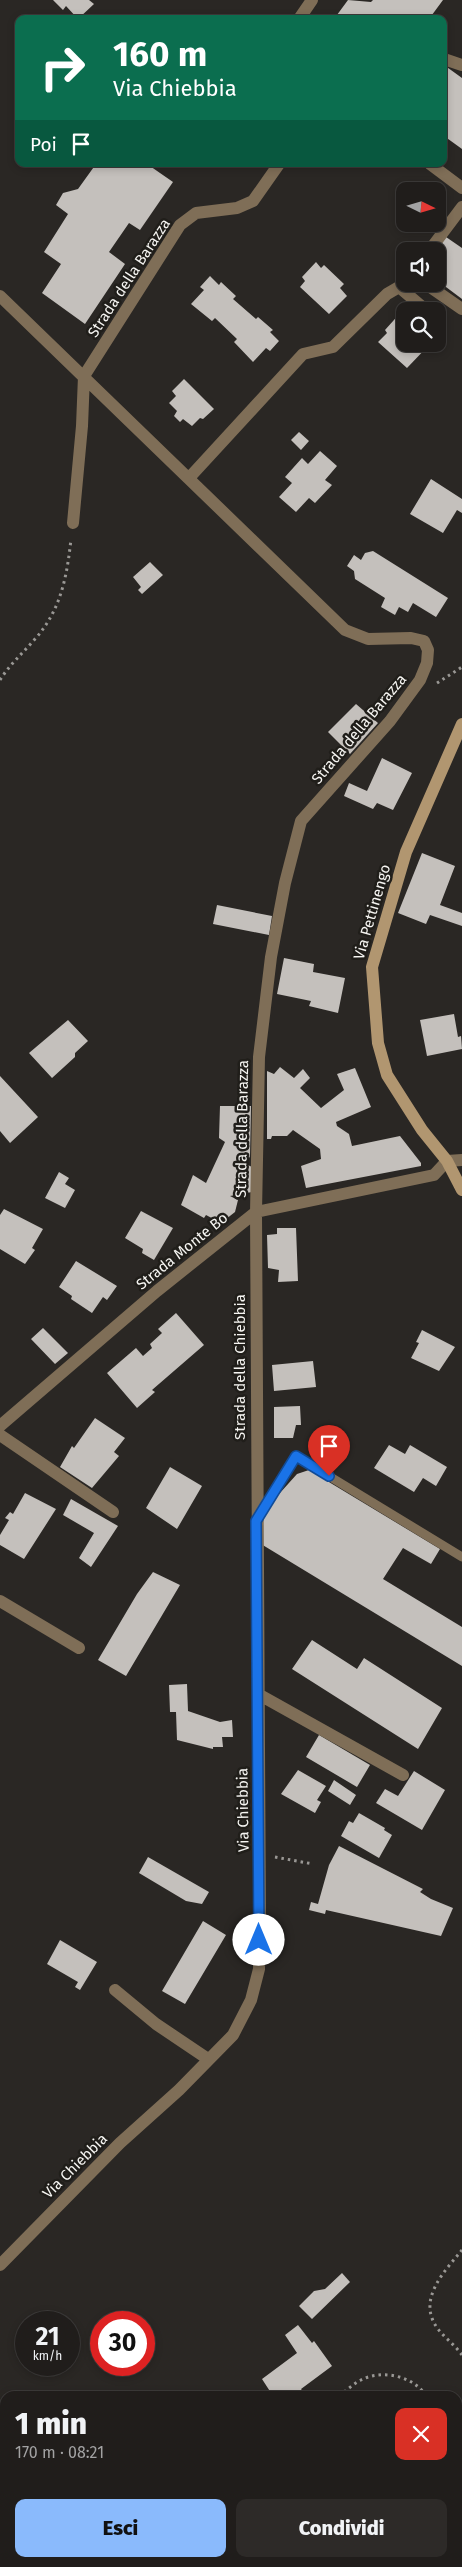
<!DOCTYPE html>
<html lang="it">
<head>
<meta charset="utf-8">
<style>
  :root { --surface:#201d1b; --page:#2d2a28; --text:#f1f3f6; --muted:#a2a2a3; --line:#3d3b3a; --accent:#8abafc }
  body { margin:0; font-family:"Fira Sans",sans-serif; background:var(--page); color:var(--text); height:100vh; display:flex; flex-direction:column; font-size:19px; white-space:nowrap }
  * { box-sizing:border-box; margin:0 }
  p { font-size:16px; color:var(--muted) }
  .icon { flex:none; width:28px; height:28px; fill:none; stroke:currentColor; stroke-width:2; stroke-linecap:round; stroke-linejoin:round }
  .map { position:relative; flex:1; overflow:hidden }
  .sheet { position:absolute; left:0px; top:2391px; width:462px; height:176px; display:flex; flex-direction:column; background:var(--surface); border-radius:15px 15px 0 0; box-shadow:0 2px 8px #0003,0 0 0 1px var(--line) }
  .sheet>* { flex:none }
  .banner { position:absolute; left:15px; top:15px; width:432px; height:152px; border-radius:10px; box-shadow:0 2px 8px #0003,0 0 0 1px var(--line); background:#0b6e4f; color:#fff; overflow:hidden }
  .needle { width:32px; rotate:95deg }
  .controls { position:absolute; left:396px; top:182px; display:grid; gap:10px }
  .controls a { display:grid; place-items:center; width:50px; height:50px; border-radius:10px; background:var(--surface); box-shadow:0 2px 8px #0003,0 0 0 1px var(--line); font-size:25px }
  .speed { position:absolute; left:15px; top:2311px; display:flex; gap:10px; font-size:25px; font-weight:700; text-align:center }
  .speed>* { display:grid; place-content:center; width:65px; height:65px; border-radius:50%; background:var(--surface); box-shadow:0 2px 8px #0003,0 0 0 1px var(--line); line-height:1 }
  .speed small { font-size:12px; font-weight:400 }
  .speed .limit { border:8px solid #d22; background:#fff; color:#111 }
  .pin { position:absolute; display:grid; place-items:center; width:42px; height:42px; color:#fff; margin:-51px -21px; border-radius:50% 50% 50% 0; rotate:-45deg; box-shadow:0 0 5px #0007 }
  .pin .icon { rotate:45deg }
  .me { position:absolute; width:55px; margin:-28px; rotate:0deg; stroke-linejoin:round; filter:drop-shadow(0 0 4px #0008) }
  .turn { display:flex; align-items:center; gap:18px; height:105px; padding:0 15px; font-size:22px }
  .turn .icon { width:65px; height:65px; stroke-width:2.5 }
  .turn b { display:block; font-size:35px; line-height:42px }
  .then { display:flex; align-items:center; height:48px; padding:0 15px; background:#0003; gap:10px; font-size:19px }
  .round { display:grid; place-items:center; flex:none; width:52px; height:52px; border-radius:10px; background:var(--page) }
  .headline { display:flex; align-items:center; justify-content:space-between; height:85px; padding:0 15px }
  h1 { font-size:30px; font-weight:800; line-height:38px }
  .action { display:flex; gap:10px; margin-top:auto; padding:10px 15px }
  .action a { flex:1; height:58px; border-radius:10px; background:var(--accent); color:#111; font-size:20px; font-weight:800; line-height:58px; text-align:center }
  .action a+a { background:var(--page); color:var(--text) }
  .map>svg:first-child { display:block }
  .building { fill:#c4c0bc }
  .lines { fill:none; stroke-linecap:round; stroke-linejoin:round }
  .path { stroke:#9a9895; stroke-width:3; stroke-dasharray:2.5 4; stroke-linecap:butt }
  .service { stroke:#7f6e57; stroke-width:9 }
  .minor { stroke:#7f6e57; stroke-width:12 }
  .tertiary { stroke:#7f6e57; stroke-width:12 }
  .secondary { stroke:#b19670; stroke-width:12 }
  .route-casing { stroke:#114b97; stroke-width:12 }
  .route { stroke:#1a73e8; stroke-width:9 }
  .labels { text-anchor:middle; stroke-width:5; stroke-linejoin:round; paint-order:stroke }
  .street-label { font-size:15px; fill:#f6f5f2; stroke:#201e1a }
</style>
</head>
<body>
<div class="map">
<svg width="462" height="2567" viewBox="0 0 462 2567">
  <rect width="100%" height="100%" fill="#2a2724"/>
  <path class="building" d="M53,0H89L94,4L78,19L66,6L63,10Z
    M348,0L371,2L373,0H443L429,19H334Z
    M444,65L462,78V149L444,136Z
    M96,164H147L173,182L140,230L129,223L109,252L125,264L85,324L42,293L61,264L44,252L68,214L56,205L63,193L78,189Z
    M446,237L462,248V299L438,281L436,251Z
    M316,262L321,268L324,265L344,284L340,288L347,296L329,314L300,287L305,281L302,277Z
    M210,276L219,285L221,282L236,296L233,299L256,319L258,317L273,330L270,332L279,341L270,351L266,348L253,362L234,342L237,339L215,318L212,321L191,304L204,290L200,287Z
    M402,311L405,314V344H430L407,368L378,342L387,333L385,330Z
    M184,379L214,409L203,419L200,418L192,426L183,419L180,422L174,416L177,411L169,403L176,396L172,391Z
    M299,432L309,441L301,450L291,440Z
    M320,451L337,466L325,480L332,485L315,503L309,498L296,512L279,497L292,483L285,477L302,458L308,464Z
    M431,479L462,499V513L457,510L443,533L410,514Z
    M373,551L448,598L436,617L413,603L408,612L399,607L395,615L381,607L385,598L355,579L354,571L347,566L354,555L361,560L365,553Z
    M150,562L163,575L142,594L138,590L141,587L133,577Z
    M356,704L378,723L350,754L328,732Z
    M382,758L412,773L393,810L377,803L373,809L344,796L349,783L367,791Z
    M422,853L455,866L440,905L462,913V926L430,915L426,924L398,913Z
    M217,905L272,916L269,935L213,924Z
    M284,958L314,964L313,972L345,978L338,1013L309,1006L311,1001L277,994Z
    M454,1014L458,1037L461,1036L462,1049L427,1056L420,1020Z
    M68,1020L88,1041L75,1053V1057L52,1078L29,1053Z
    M280,1067L294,1078L303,1069L310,1078L300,1088L321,1108L344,1090L337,1074L355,1068L371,1107L336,1122L337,1126L349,1134L352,1146L400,1136L421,1163V1166L306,1188L301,1166L321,1159L320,1149L293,1130L287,1136H272L271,1139H267V1071L274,1074Z
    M0,1076L38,1117L10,1143L0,1131Z
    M220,1106H251L250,1156L246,1164L252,1167V1192L230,1196L238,1200L235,1212L221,1223L206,1215L204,1218L181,1205L193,1175L206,1183L225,1142L219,1138Z
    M59,1172L69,1178L65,1184L75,1190L65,1208L45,1198Z
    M4,1209L43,1229L32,1248L35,1250L25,1264L0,1249V1215Z
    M141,1211L173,1228L154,1260L142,1253L143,1249L125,1238Z
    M277,1228H296L298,1281L278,1282L279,1270L268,1268L267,1235L277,1234Z
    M76,1261L117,1286L107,1300L103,1297L92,1313L71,1299L72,1296L59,1287Z
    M176,1313L204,1345L152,1390L155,1392L137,1408L107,1373L136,1348L143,1356L152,1348L150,1344L162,1333L158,1329Z
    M43,1328L68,1353L55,1364L31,1339Z
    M422,1330L455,1347L439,1371L411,1358L419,1343L416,1342Z
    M313,1361L316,1387L274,1391L272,1365Z
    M300,1406L301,1425H296L293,1438H274V1407Z
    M95,1418L125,1438L114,1452L119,1456L92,1488L60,1467L72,1446L74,1448Z
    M389,1445L405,1454L410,1445L447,1467L436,1486L423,1478L414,1492L374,1468Z
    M170,1467L202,1486L177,1529L146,1508Z
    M309,1470L440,1549L431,1564L403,1548L383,1579L462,1627V1666L261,1544L262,1513L297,1474Z
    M25,1493L56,1509L24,1559L0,1545V1535L9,1520L5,1518L10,1512L13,1514Z
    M71,1499L118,1526L91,1567L79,1558L94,1533L63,1515Z
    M153,1572L180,1585L126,1676L98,1660L137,1594Z
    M312,1640L357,1669L364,1658L442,1708L418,1749L292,1669Z
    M187,1684L188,1711L220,1722L232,1720L233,1737H222L223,1747H213V1749L177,1740L176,1712H170L169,1685Z
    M319,1735L370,1765L357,1787L306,1757Z
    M298,1770L326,1786L317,1800L321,1802L315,1813L281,1794Z
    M414,1771L445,1790L422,1830L376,1803L385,1789L398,1796Z
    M334,1780L356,1795L350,1805L328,1791Z
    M359,1813L385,1828L384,1830L392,1835L379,1858L341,1836L349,1821L353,1823Z
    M339,1846L423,1889L420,1892L431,1899L453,1908L441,1936L326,1910L325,1914L309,1910L311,1902L318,1904L329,1865Z
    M148,1857L209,1892L202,1904L186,1901L139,1873Z
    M203,1921L226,1935L185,2004L162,1991Z
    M60,1940L97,1962L80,1990L75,1987L78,1982L47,1964Z
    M342,2273L350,2282L312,2319L299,2306L314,2291L325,2289Z
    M298,2325L312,2343L314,2341L332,2366L301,2389L306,2396H273L262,2379L297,2353L285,2335Z"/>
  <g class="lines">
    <path class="path" d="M0,680C10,664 23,653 35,639C61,610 67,576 71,539
      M437,683L462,667
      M275,1857L313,1864
      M462,2250C444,2272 416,2300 438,2329C445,2338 455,2345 462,2355
      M339,2396C346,2391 353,2384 361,2380C382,2369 414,2376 426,2396
      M458,2454L462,2456
      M0,2503L5,2507
      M76,2562L82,2567"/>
    <path class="service" d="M258,1519L296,1456L462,1557"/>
    <path class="minor" d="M299,19L312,0
      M444,59L462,65
      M430,164L462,188
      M429,251L462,207
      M426,284L462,309
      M0,296L345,630L368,639L411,638L424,641L428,650L427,663L420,680L390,721L301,821L285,883L271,957L259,1057L256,1212L260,1925L259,1969L251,2000L233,2035L179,2090L120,2143L0,2265
      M84,376L180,225L196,213L237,208L253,201L279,164
      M189,478L303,354L333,347L387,294L399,287L427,311
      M73,523L82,426L84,376
      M0,1426L157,1291L256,1212L434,1175L447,1161
      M0,1435L113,1512
      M0,1601L79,1648
      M258,1694L403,1775
      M115,1990L156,2024L208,2059"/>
    <path class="tertiary" d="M447,1161L462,1160"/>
    <path class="secondary" d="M462,724L406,852L372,967L378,1043L387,1075L422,1130L447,1161L462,1190"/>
  </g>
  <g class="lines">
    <defs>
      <path id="route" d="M259,1940L256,1521L296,1456L329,1476"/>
    </defs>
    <use href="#route" class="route-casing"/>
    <use href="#route" class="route"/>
  </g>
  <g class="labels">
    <g class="street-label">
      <text transform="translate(129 278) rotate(-57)" y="5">Strada della Barazza</text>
      <text transform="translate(359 729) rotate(-50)" y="5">Strada della Barazza</text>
      <text transform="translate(372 912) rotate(-74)" y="5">Via Pettinengo</text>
      <text transform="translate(242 1129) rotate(-89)" y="5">Strada della Barazza</text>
      <text transform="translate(182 1251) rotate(-39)" y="5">Strada Monte Bo</text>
      <text transform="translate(240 1367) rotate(-90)" y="5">Strada della Chiebbia</text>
      <text transform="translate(243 1810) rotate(-91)" y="5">Via Chiebbia</text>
      <text transform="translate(75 2166) rotate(-45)" y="5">Via Chiebbia</text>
    </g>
  </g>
</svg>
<div class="controls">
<a><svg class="needle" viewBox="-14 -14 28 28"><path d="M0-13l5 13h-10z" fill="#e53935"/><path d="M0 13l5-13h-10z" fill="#a2a2a3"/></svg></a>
<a><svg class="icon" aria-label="sound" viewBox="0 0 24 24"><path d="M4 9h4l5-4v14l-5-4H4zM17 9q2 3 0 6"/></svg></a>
<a><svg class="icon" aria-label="search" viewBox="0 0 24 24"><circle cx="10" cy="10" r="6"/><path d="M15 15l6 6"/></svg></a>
</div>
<div class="speed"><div>21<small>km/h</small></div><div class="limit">30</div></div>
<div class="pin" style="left:329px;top:1476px;background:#d93025"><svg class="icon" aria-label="arrive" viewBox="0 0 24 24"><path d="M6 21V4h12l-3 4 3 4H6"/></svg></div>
<svg class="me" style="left:259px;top:1940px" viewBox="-20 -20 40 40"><circle r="19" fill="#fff"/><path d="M0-13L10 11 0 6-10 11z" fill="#1a73e8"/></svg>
<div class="banner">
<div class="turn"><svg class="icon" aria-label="right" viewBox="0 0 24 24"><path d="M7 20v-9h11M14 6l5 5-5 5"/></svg><div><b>160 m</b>Via Chiebbia</div></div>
<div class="then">Poi<svg class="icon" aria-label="arrive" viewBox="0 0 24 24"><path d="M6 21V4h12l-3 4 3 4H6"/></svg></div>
</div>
<section class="sheet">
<div class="headline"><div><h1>1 min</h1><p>170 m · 08:21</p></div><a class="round" style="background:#d93025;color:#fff"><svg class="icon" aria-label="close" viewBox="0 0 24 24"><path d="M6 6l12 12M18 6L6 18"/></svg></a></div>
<div class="action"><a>Esci</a><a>Condividi</a></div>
</section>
</div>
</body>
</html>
